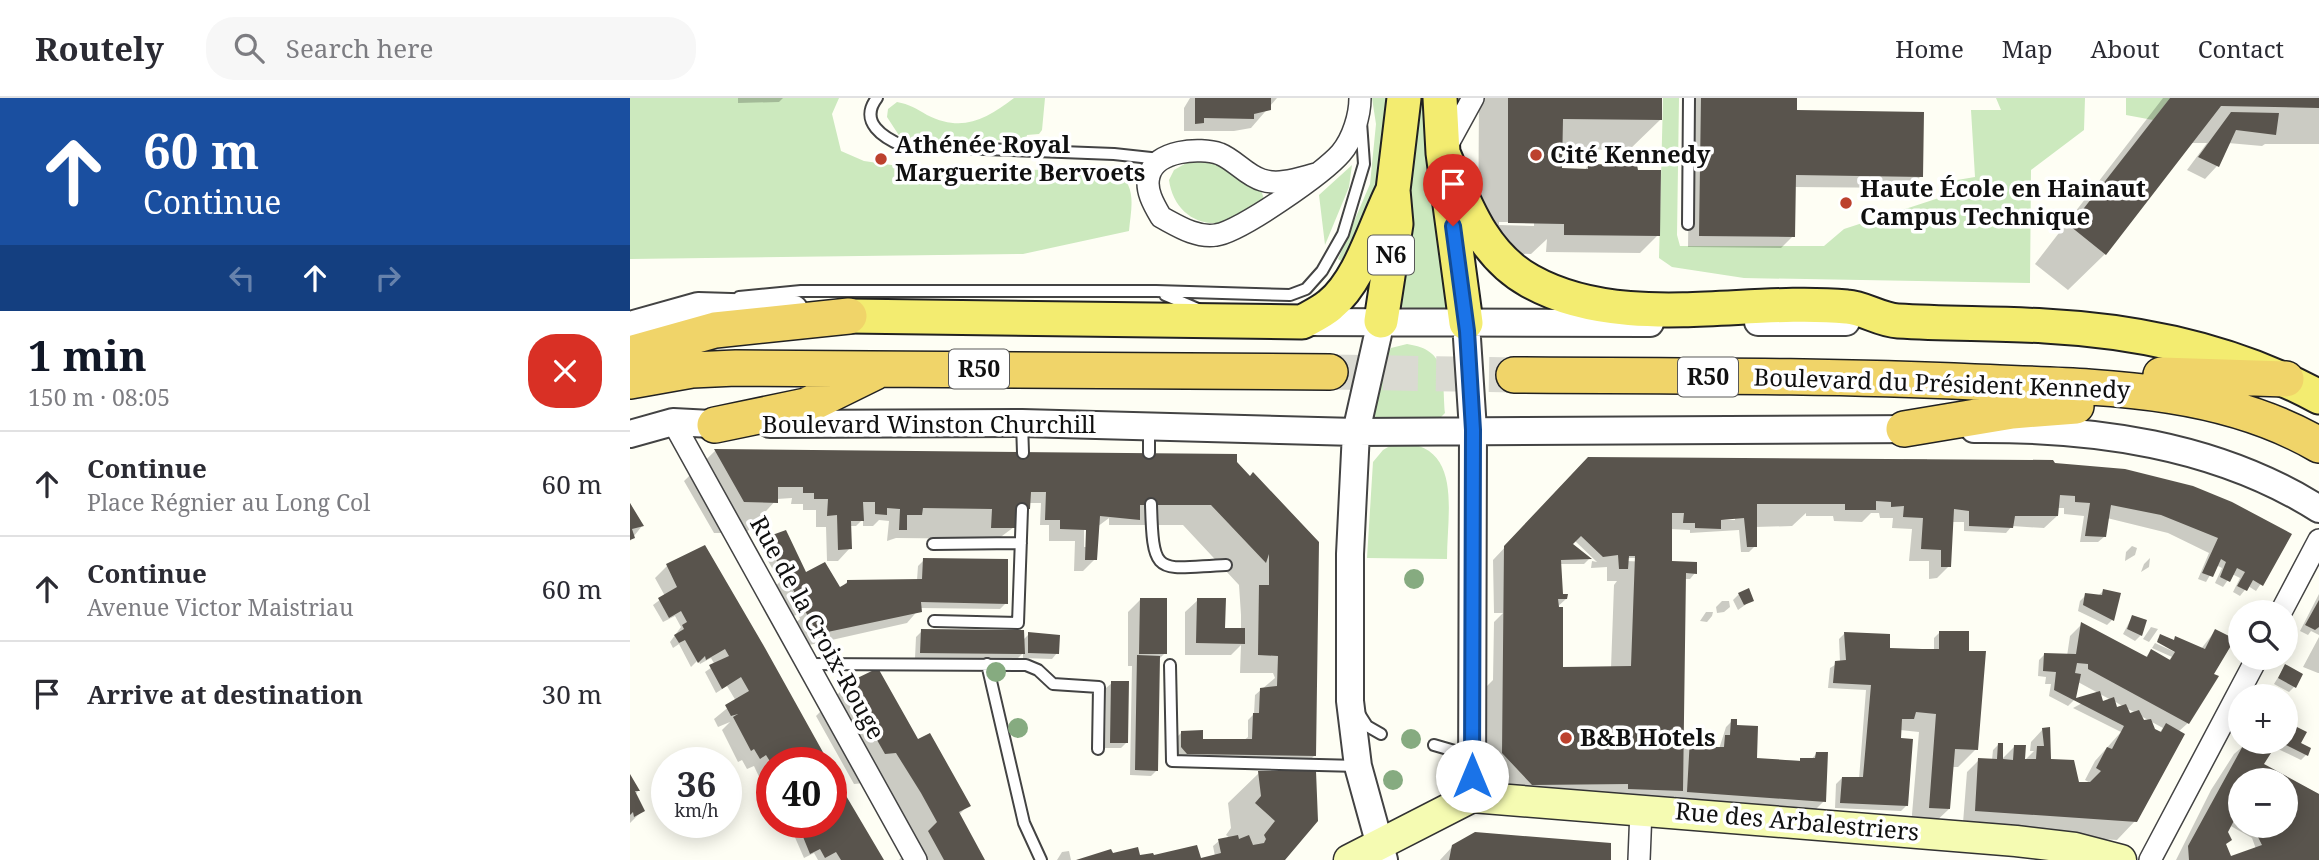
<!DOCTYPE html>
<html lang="en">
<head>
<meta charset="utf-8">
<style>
  :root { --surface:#fff; --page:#f7f7f7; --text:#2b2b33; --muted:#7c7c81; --line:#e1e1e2; --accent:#111827 }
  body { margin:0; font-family:"Noto Serif",serif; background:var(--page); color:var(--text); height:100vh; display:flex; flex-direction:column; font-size:26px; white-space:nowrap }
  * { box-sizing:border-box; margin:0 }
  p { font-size:23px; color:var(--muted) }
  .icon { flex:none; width:38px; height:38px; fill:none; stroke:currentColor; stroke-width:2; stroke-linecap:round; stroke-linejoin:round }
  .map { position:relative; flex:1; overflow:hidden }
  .panel { display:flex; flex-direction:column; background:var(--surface); width:630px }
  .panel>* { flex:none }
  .hud { background:#1a4fa0; color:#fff; overflow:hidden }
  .fabs { position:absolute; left:1598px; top:502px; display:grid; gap:14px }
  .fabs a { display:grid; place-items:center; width:70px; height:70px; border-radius:50%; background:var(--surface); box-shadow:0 4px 18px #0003; font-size:35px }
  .speed { position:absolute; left:21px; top:649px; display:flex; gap:14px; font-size:35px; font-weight:700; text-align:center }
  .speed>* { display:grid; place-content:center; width:91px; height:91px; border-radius:50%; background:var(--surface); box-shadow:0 4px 18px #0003; line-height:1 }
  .speed small { font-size:18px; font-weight:400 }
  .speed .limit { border:10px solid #d22; background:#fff; color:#111 }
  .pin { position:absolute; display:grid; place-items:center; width:60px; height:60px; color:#fff; margin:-72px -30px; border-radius:50% 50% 50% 0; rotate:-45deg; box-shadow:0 0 7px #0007 }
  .pin .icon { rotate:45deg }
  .me { position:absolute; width:77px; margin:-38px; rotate:0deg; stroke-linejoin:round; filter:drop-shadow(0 0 5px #0008) }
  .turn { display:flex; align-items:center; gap:24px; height:147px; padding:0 28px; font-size:32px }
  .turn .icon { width:91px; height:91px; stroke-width:2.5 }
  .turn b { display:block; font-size:49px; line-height:60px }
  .lanes { display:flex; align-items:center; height:66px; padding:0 28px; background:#0003; justify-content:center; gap:35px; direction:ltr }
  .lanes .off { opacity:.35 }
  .round { display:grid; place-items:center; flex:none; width:74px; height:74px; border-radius:28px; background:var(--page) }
  .summary { display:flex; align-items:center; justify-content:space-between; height:119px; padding:0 28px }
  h1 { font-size:42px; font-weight:700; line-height:52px; color:var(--accent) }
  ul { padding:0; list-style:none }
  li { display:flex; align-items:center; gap:21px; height:105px; padding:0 28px; border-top:2px solid var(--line) }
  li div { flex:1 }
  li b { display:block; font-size:26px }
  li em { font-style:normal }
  header { display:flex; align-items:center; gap:42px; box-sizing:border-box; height:98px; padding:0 35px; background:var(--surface); border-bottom:2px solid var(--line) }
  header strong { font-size:33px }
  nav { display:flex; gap:38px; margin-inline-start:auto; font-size:24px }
  .search { width:490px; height:63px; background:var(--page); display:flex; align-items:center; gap:18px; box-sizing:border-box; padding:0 24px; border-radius:28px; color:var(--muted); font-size:26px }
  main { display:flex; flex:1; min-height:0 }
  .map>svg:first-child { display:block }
  .green { fill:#cce9be }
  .shadow { fill:#0003; fill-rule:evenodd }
  .building { fill:#59544d; fill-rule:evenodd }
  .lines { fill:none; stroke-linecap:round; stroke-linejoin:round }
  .trunk-tunnel { stroke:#dadad2; stroke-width:35; stroke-dasharray:35 18; stroke-linecap:butt }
  .service-casing { stroke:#434343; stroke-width:14 }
  .minor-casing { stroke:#434343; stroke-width:24 }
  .tertiary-casing { stroke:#434343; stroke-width:30 }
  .secondary-casing { stroke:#323232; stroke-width:33 }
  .primary-casing { stroke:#212121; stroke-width:37 }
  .trunk-casing { stroke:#212121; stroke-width:38 }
  .service { stroke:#fff; stroke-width:10 }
  .minor { stroke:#fff; stroke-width:21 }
  .tertiary { stroke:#fff; stroke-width:26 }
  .secondary { stroke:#f5fbb2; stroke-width:30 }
  .primary { stroke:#f3ec70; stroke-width:33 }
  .trunk { stroke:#f0d469; stroke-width:35 }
  .tree { fill:#86ab80 }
  .route-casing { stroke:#114b97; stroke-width:18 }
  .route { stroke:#1a73e8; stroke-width:12 }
  .poi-dot { fill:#bc412d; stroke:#fff; stroke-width:2.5 }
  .labels { text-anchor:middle; stroke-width:7; stroke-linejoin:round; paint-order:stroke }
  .shield { fill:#fff; stroke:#585858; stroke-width:2 }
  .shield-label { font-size:23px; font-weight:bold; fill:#101010 }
  .poi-label { font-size:24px; font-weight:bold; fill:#101010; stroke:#fff; text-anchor:start }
  .street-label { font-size:24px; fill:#101010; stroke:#fff }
</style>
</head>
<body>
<header>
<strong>Routely</strong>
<div class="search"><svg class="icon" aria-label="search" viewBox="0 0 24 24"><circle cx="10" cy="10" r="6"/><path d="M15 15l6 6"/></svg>Search here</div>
<nav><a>Home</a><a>Map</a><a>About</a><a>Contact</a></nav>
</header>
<main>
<section class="panel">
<div class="hud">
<div class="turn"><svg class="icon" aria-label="ahead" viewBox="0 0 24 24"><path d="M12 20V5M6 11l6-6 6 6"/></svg><div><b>60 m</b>Continue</div></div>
<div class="lanes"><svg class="icon off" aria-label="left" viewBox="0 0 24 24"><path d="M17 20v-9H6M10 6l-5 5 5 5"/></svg><svg class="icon" aria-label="ahead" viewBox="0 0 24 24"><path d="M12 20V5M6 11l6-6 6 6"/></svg><svg class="icon off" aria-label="right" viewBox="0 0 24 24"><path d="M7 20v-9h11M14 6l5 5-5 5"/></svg></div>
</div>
<div class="summary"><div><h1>1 min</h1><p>150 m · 08:05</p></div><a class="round" style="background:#d93025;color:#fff"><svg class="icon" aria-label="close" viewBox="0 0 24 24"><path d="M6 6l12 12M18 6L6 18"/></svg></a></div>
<ul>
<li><svg class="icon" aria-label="ahead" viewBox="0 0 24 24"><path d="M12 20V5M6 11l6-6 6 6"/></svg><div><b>Continue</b><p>Place Régnier au Long Col</p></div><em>60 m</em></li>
<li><svg class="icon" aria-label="ahead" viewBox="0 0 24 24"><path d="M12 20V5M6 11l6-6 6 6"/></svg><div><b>Continue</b><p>Avenue Victor Maistriau</p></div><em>60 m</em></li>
<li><svg class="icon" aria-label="arrive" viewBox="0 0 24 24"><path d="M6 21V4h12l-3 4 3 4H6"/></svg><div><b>Arrive at destination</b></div><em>30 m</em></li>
</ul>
</section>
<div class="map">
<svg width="1689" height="762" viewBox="0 0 1689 762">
  <rect width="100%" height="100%" fill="#fefef4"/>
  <path class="green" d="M0,0H209L202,16L211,53L234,63L282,70L485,73C508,87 501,110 499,133L393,156L0,161Z
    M384,0H415L412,32L409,36L397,37L396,42L282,43L270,39L257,19L258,11L267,4C279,6 287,11 297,17C333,35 356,21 384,0Z
    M742,0H759L747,97L717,167L708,161L740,86L746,26Z
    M788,0H795L820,213L766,209Z
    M1033,0H1049L1047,137L1050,148H1194L1214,131L1318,97L1327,82L1345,79L1341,12H1371L1366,0H1455L1454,32L1401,72L1400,185L1114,180L1042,169L1029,160Z
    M1496,0H1540L1523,22L1496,17Z
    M567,59L588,61L630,89L634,101C627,107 620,114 612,118C578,136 544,119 539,82L544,72Z
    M722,67L719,89L695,147L689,97Z
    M777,246C819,252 812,280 815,315L809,321L746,320L743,314L754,262L761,250Z
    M765,345C834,343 817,413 817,461L737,460L743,364L753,352Z"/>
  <path class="shadow" d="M108,0H153L149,4L108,5Z
    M560,0H647L621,30L604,33H554V10Z
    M849,0H1030V22L999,52L932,51V77L954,73L958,68L1028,137L1010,155L916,154L917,141L901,156L848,155ZM869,124H904V128L869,127Z
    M1060,0H1165V14L1291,78L1279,90L1164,89L1163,138L1151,150L1058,149Z
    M1533,0H1689V46H1635L1632,48L1598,45L1587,68L1575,81L1557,72L1577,45H1561L1475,156L1438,192L1405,166Z
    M85,353L605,364L620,380L623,377L684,658L672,670L544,667L539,647L551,635L571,643H613L618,639V622L624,616L625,597L645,580L643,575H610L611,547L601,557H555V514L568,502L594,532H611V517L609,487L553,427H479V420L467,429L465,461L453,473H444L445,443H419V427H410L411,405H399V410L384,425V429L368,441L266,440L257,443L259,423L249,422L243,428H233V421L226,428H220V450L208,463H197L196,429H186V412H173V406H161L162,400L147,401L116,435H84L54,383ZM454,423L458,440L457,449H454Z
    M1274,361H1297V365L1424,367L1495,373L1642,469L1626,493L1618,488L1610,498L1603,494L1610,480L1602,476L1593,489L1585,485L1592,470L1586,467L1576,484L1568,481L1579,455L1538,435L1477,420L1474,439L1468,444H1450L1454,418L1434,416V410H1427V418L1414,430L1382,428L1376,435L1334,433V424H1322L1319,468L1307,480L1299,481V463H1279L1282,431L1262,430L1263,420H1250L1249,415H1241L1232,424L1204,423L1203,418H1176V415L1162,428L1125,429V448L1119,454H1111L1109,432L1060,435V432L1040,431V464L1065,475L1060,481H1054L1052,651L1060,642L1067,651H1089L1096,629L1102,623L1125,665L1128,661L1180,663L1186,656L1194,703L1182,715L1045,706V698L1028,716L871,717L842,686L844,601L863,582L864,524L873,515H864L863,462L946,374L1270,365ZM1105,419V422H1082ZM944,442L967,464L962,463L961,470L977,469V483H987L984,487L981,570H931L925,511L936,501L931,497L930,466H954L959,461L940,446ZM998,460H1020V464L997,463Z
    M0,405L12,428L0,443Z
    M135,441L176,476L210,491L217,484L287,482L288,468L294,462L376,505L370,511L290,510L277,525L175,548L163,527L170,521L168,516L160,520L143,490L150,484L129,447Z
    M1502,448L1507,450L1505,457L1495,463L1496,454Z
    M74,449L196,665H142L141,714L127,689L132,685L124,668L117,671L112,662L108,664L92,632L100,624L88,629L84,621L106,603L97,588L86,595L75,574L85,567L81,560L70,566L68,562L61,569L49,546L43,550L40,544L51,529L45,518L33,524L23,507L35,498L25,480L37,468Z
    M1520,460L1519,469L1511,474L1514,466Z
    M1473,493L1482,522L1477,527L1448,513L1450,503L1456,497L1468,498Z
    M1109,496L1122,502L1108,512L1103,502Z
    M1689,496V537L1681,533L1678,537L1670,533Z
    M510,502L535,555L528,562L527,672L521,678L500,677L502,568H498V514Z
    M1092,503H1099L1100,509L1094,514L1087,515L1086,509Z
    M1076,514H1083L1082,518L1077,524L1070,523Z
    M1502,519L1511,537L1505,543L1493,536Z
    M1452,526L1515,560L1521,553L1538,563L1542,559L1522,550L1525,545L1549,556L1552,553L1527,542L1531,538L1571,551L1585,533L1582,577L1558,625L1548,634L1505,723L1487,742L1400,736V729L1333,725L1337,674L1349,662H1362L1363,652L1368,647L1371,662L1384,649L1393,664L1404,653H1400L1401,644L1413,631L1417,667L1448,685L1462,686L1455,682L1465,663L1491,634L1443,610L1469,596L1472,605L1481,602L1448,584L1444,602L1438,608L1419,598L1421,586H1415L1416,579L1408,578L1409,562L1415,556L1437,558L1440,538ZM1484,603L1494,609L1486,611ZM1496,610L1506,615L1499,617ZM1509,617L1520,623L1533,630L1529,635L1523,632Z
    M1521,529L1528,531L1519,544L1513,541Z
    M292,533L392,543L399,536L427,555L422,561L393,560V555L387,561L285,560L286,539Z
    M1310,534L1346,651L1328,669H1322L1319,711L1300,729L1281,728L1289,634L1270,632L1276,708L1271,713L1205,710L1206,686L1212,680L1229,681L1236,592L1198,590L1200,570L1210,564L1209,541L1214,536L1258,551L1304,553V540Z
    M1689,539V575H1688L1673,569Z
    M1655,568L1664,589L1659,594L1644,586Z
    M482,585L497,644L491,650H475L476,590Z
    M216,588L287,644L338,707L329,717L353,762H269L276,754L235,685L224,686L186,618Z
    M1664,629L1668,645L1676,657L1671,662L1648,651Z
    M1618,644L1632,667L1689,696V762H1546L1581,692L1604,656ZM1610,682H1656V728H1610ZM1599,727L1622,740L1626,751L1600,761L1592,741Z
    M629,675H685L653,762H450L482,757L569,762L585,758L583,748L589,743L601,741L596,737L601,730L598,705Z
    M0,679L8,693L5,697L13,712L0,725Z
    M154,724H201L248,762H188L184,755L174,760L160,728L157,730Z
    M823,748L979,762H810Z
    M439,753L441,762H427L432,754Z"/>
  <path class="building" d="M565,0H641V12L624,16V21L574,20V25L565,26Z
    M878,0H1032V22L933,21L932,70L958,71V66L1007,67L1008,72H1031L1030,138L934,137V126L878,125Z
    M1071,0H1167V12L1294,14L1293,79L1166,77L1165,139L1069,138Z
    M1540,0H1689V10L1591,8L1476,157L1440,128Z
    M1601,14L1649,15L1646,37L1606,32L1589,69L1568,59Z
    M84,351L607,356V364L620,378L623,374L689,444L686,658L557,656L551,649V633L573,632V641H622L623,615H629L630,590L647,588L648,558L628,557L629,487H639V456L636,465L581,407H510V422L470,418L467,462H455L456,432L430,431V422H415L416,394H401L400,411H386V430H361L362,411L293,410L292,417H277V432H269L270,411L257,410V417L245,416V404H233L234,423H221L222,451L208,452L207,417L197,418L198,401H184V395H173V389H148V405L114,404Z
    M958,359L1423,362L1425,365L1495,371L1563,388L1602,404L1662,436L1633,488L1623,482L1617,493L1607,488L1615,474L1607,470L1600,484L1590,479L1596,464L1591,461L1583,479L1572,475L1588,440L1531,417L1481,407L1476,439L1455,438L1460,405L1445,404V398L1430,397L1428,418H1385L1383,430L1339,428V413L1324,411L1321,469H1311V452L1291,451L1293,420L1273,419L1274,408L1261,409V404L1246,403V412H1215V406H1127V449H1117L1114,420L1091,422V431L1065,430V425H1053L1054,415H1042V463L1067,464V476L1056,475L1053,693L998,691V686L902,687L872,655L874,448ZM951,438L973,459L988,457L989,471H998L999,458H1005L1001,568L933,569V509H929L928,501H937L938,496H933L931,462L962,461L943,446Z
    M0,405L14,428L2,431L5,440L0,442Z
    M156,432L176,474L195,464L210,489L217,485V482L292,481L293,460L378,461V506L291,504L292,514L188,536L134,440Z
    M75,447L135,550L199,665H141L136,657L130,661L124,651L121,653L103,619L108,616L101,618L95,607L119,593L111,579L92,591L79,567L99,558L95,551L76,562L75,558L68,565L55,542L49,545L44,537L54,531L52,527L57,524L51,513L39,520L28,500L47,489L36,466Z
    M1119,490L1124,503L1114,507L1108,495Z
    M1473,491L1491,495L1484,523L1453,507L1455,495L1472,497Z
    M510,500H537V556H509Z
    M567,500H596L595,530H615V546L566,545Z
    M1689,502V529L1685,532L1675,527Z
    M1502,517L1517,522L1512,538L1497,531Z
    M1451,524L1517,559L1521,551L1540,562L1545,554L1527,544L1530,536L1544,542L1545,538L1575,551L1585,531L1605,541L1584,576L1589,578L1559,626L1458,571V566L1447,565L1445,575L1451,576L1446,600L1470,593L1473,603L1484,599L1487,609L1496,606L1500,615L1509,612L1514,622L1521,621L1525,631L1531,634L1536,625L1555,636L1507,724L1345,713L1348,660L1367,661L1368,645H1373V661L1383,662L1384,647H1396L1395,661H1406L1407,648H1414L1412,630L1420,629L1421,661L1444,662L1449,684H1460L1471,673L1466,670L1477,649L1482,651L1494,628L1424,592L1426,574L1413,573L1414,555L1446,556Z
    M291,531L394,532L395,556L290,555Z
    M1309,533H1339V553H1356L1348,652L1325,651L1320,711L1299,710L1306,616L1286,614L1284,621H1272L1271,640L1283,641L1278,708L1210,705L1212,679H1233L1241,587L1203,585L1205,563L1216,562L1214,534L1260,536V550L1292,551H1309Z
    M398,534L430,537L429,556L398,555Z
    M507,557L530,558L528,673L505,672Z
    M1655,566L1673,576L1666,590L1648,580Z
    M248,570L288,641L300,635L341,708L329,714L355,762H314L298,733L307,724L291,695L266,655L255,656L215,586Z
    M481,583H499L498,645H480Z
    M1101,621H1107V627L1128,628L1127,660L1170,663V660H1185L1186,654H1198L1196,704L1057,694L1060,640L1070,641L1069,649H1094L1095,637H1100Z
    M1663,627L1677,634L1671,645L1681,650L1678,658L1650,644H1656Z
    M1615,644H1621L1641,655L1634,666L1689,696V762H1559L1558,748ZM1610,682H1656V728H1630L1626,735L1632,747L1601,758L1596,746L1602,742L1598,734L1610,711Z
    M201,670L215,696L254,762H211L206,754L195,760L190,751L180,756L167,724H201Z
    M628,673H686L688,723L655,762H446L481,751L483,755L508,749L510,757L523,755L524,757L567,747L571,760L591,755L588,741L608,737L609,741L619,737L623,747L634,745L636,741L634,737L645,723L625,705L631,698Z
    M0,676L10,693H5L15,713L4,719L3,714L0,717Z
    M845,734L981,745V762H819L822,747Z"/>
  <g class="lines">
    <path class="trunk-tunnel" d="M700,274L884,277"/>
    <defs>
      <path id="service" d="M247,0C228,24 254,40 273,48L484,56L530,61
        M1058,126L1059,0
        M535,197L568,211
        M109,199L171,193H526L660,197L676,191L692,173L713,136L734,66L731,24
        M392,325L393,355
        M519,330V355
        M521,406C523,481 527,470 596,467
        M303,446L391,445
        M304,523L388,525L392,411
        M176,566L396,567L408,572L423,586L469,589L468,651
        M357,566L394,725L411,762
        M540,567L542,663L728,668
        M730,617L737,628L751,636
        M804,647L842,658"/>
      <path id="minor" d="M814,53L843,0
        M686,76C670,80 649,88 632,82C617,78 605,62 590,56C570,49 525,52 519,78C515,92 524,107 531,119C548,128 566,140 586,137C610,134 694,75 711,55C723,41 730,17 730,0
        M43,324L286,762
        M1651,514L1689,442
        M1009,762L1011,712
        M1520,762L1627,560"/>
      <path id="tertiary" d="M751,223L726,334L720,456V603L728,668L754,762
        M672,224L1020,225
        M1128,224H1216
        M836,225L843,332L842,699
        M0,227L68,208L164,211
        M140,326L392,325L726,334L1291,331
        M1344,331C1463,330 1586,346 1689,411
        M0,336L43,324L101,327"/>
      <path id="secondary" d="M719,762L842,699L1386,743L1445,750L1491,762"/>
      <path id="primary" d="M810,0L813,55L836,225
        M813,55C834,103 851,156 900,183C993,235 1115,199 1217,209C1234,210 1250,222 1268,223C1317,226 1366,225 1415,228C1510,233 1606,254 1689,299
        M219,218L672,224C681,219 692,214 700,207C731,182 745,127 763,92
        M751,223L766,126L763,92L774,0"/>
      <path id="trunk" d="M0,256L85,232L219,218
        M884,277C1037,278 1191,277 1344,284C1460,289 1586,287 1689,347
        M1531,277L1656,281
        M0,283L62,272L106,270L700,274
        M85,327L176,308L245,274
        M1274,331L1382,313L1446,308"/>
    </defs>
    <use href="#service" class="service-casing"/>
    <use href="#minor" class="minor-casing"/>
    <use href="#tertiary" class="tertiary-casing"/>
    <use href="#secondary" class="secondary-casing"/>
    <use href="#primary" class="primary-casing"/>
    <use href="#trunk" class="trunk-casing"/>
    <use href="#service" class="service"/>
    <use href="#minor" class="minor"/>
    <use href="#tertiary" class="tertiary"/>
    <use href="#secondary" class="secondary"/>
    <use href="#primary" class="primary"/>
    <use href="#trunk" class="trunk"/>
  </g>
  <g class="tree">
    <circle cx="784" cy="481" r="10"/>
    <circle cx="366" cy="574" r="10"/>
    <circle cx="388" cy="630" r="10"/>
    <circle cx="781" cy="641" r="10"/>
    <circle cx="763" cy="682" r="10"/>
  </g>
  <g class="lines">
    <defs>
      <path id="route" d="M823,128L837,233L843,332L842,678"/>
    </defs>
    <use href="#route" class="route-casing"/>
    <use href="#route" class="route"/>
  </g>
  <g class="poi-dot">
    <circle cx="906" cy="57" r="7"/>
    <circle cx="251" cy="61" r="7"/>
    <circle cx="1216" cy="105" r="7"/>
    <circle cx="936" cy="640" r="7"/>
  </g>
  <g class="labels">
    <g class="shield">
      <rect x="738" y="137.5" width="46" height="39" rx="5"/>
      <rect x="319" y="251.5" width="60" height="39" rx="5"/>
      <rect x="1048" y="259.5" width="60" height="39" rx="5"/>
    </g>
    <g class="shield-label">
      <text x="761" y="165">N6</text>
      <text x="349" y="279">R50</text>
      <text x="1078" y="287">R50</text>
    </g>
    <g class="poi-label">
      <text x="265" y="55">Athénée Royal<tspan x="265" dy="28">Marguerite Bervoets</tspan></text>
      <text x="920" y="65">Cité Kennedy</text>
      <text x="1230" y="99">Haute École en Hainaut<tspan x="1230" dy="28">Campus Technique</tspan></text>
      <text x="950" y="648">B&amp;B Hotels</text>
    </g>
    <g class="street-label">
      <text transform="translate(1312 286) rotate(2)" y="8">Boulevard du Président Kennedy</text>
      <text x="299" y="335">Boulevard Winston Churchill</text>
      <text transform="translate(187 530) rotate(61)" y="8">Rue de la Croix-Rouge</text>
      <text transform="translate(1167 724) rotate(5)" y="8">Rue des Arbalestriers</text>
    </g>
  </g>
</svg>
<div class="fabs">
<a><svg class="icon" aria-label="search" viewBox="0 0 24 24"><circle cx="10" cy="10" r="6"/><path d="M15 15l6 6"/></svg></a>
<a>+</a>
<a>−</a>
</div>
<div class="speed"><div>36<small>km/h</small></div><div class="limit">40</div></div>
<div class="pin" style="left:823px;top:128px;background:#d93025"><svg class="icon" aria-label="arrive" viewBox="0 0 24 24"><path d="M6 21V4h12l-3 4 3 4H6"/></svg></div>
<svg class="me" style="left:842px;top:678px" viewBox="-20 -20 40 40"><circle r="19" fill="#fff"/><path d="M0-13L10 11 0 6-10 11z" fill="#1a73e8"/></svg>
</div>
</main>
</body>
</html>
